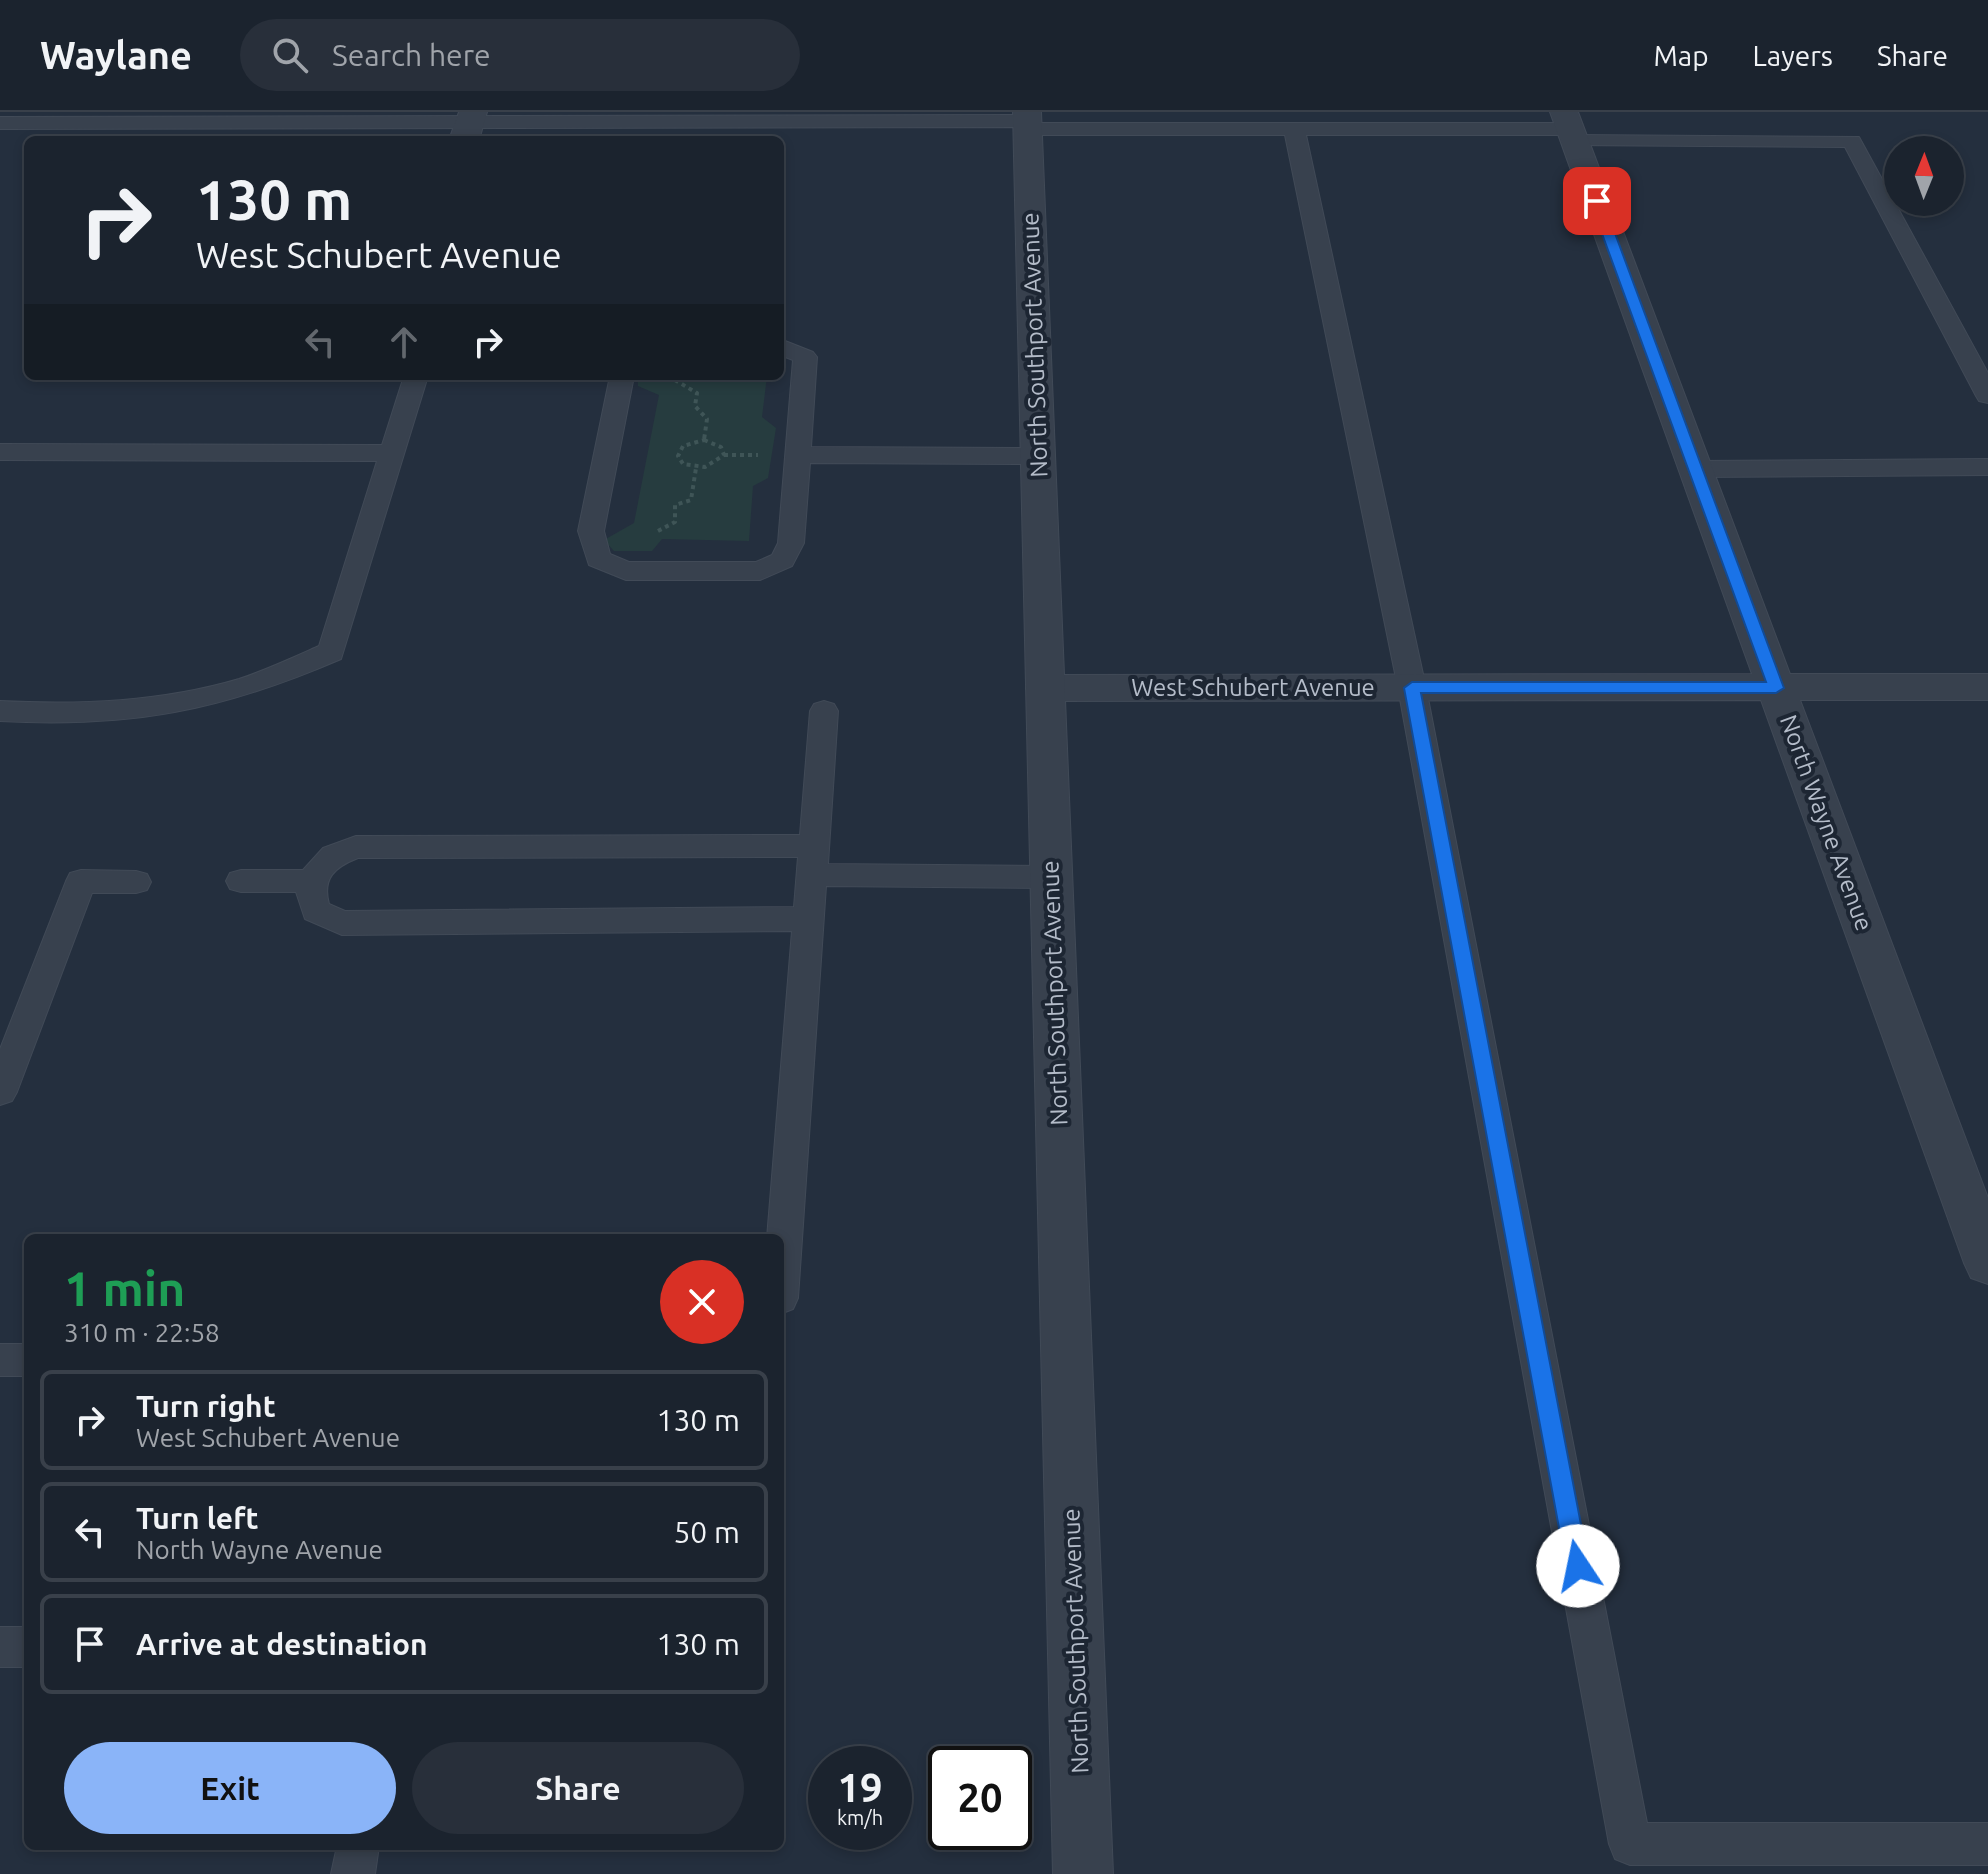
<!DOCTYPE html>
<html lang="en">
<head>
<meta charset="utf-8">
<style>
  :root { --surface:#1b232e; --page:#282f3a; --text:#f1f3f6; --muted:#a0a4aa; --line:#39404a; --accent:#8ab4f8 }
  body { margin:0; font-family:Ubuntu,sans-serif; background:var(--page); color:var(--text); height:100vh; display:flex; flex-direction:column; font-size:30px; white-space:nowrap }
  * { box-sizing:border-box; margin:0 }
  p { font-size:26px; color:var(--muted) }
  .icon { flex:none; width:44px; height:44px; fill:none; stroke:currentColor; stroke-width:2; stroke-linecap:round; stroke-linejoin:round }
  .map { position:relative; flex:1; overflow:hidden }
  .side { position:absolute; left:24px; top:1122px; width:760px; height:616px; display:flex; flex-direction:column; background:var(--surface); border-radius:12px; box-shadow:0 4px 12px #0003,0 0 0 2px var(--line) }
  .side>* { flex:none }
  .banner { position:absolute; left:24px; top:24px; width:760px; height:244px; border-radius:12px; box-shadow:0 4px 12px #0003,0 0 0 2px var(--line); background:#1b232e; color:var(--text); overflow:hidden }
  .needle { width:52px; rotate:1deg }
  .buttons { position:absolute; left:1884px; top:24px; display:grid; gap:16px }
  .buttons a { display:grid; place-items:center; width:80px; height:80px; border-radius:50%; background:var(--surface); box-shadow:0 4px 12px #0003,0 0 0 2px var(--line); font-size:40px }
  .speed { position:absolute; left:808px; top:1634px; display:flex; gap:16px; font-size:40px; font-weight:700; text-align:center }
  .speed>* { display:grid; place-content:center; width:104px; height:104px; border-radius:50%; background:var(--surface); box-shadow:0 4px 12px #0003,0 0 0 2px var(--line); line-height:1 }
  .speed small { font-size:20px; font-weight:400 }
  .speed .limit { border:4px solid #111; border-radius:12px; background:#fff; color:#111 }
  .pin { position:absolute; display:grid; place-items:center; width:68px; height:68px; color:#fff; margin:-34px; border-radius:16px; box-shadow:0 4px 12px #0006 }
  .me { position:absolute; width:88px; margin:-44px; rotate:349deg; stroke-linejoin:round; filter:drop-shadow(0 0 6px #0008) }
  .turn { display:flex; align-items:center; gap:28px; height:168px; padding:0 40px; font-size:36px }
  .turn .icon { width:104px; height:104px; stroke-width:2.5 }
  .turn b { display:block; font-size:56px; line-height:68px }
  .lanes { display:flex; align-items:center; height:76px; padding:0 40px; background:#0003; justify-content:center; gap:40px; direction:ltr }
  .lanes .off { opacity:.35 }
  .round { display:grid; place-items:center; flex:none; width:84px; height:84px; border-radius:42px; background:var(--page) }
  .head { display:flex; align-items:center; justify-content:space-between; height:136px; padding:0 40px }
  h1 { font-size:48px; font-weight:700; line-height:60px; color:#1e9e55 }
  .cta { display:flex; gap:16px; margin-top:auto; padding:16px 40px }
  .cta a { flex:1; height:92px; border-radius:48px; background:var(--accent); color:#111; font-size:32px; font-weight:700; line-height:92px; text-align:center }
  .cta a+a { background:var(--page); color:var(--text) }
  ul { padding:0; list-style:none }
  li { display:flex; align-items:center; gap:24px; height:100px; margin:0 16px 12px; padding:0 24px; border:4px solid var(--line); border-radius:12px }
  li div { flex:1 }
  li b { display:block; font-size:30px }
  li em { font-style:normal }
  header { display:flex; align-items:center; gap:48px; box-sizing:border-box; height:112px; padding:0 40px; background:var(--surface); border-bottom:2px solid var(--line) }
  header strong { font-size:38px }
  nav { display:flex; gap:44px; margin-inline-start:auto; font-size:28px }
  .search { width:560px; height:72px; background:var(--page); display:flex; align-items:center; gap:20px; box-sizing:border-box; padding:0 28px; border-radius:44px; color:var(--muted); font-size:30px }
  .map>svg:first-child { display:block }
  .green { fill:#263c3f }
  .lines { fill:none; stroke-linecap:round; stroke-linejoin:round }
  .service-casing { stroke:#414a57; stroke-width:2 }
  .minor-casing { stroke:#414a57; stroke-width:2 }
  .tertiary-casing { stroke:#414a57; stroke-width:2 }
  .path { stroke:#3f5557; stroke-width:4; stroke-dasharray:4 4; stroke-linecap:butt }
  .service { fill:#38414e; fill-rule:evenodd }
  .minor { fill:#38414e; fill-rule:evenodd }
  .tertiary { fill:#38414e; fill-rule:evenodd }
  .route { fill:#1a73e8; stroke:#114b97; stroke-width:2 }
  .labels { text-anchor:middle; stroke-width:8; stroke-linejoin:round; paint-order:stroke }
  .street-label { font-size:24px; fill:#b4bcc9; stroke:#1d2633 }
</style>
</head>
<body>
<header>
<strong>Waylane</strong>
<div class="search"><svg class="icon" aria-label="search" viewBox="0 0 24 24"><circle cx="10" cy="10" r="6"/><path d="M15 15l6 6"/></svg>Search here</div>
<nav><a>Map</a><a>Layers</a><a>Share</a></nav>
</header>
<div class="map">
<svg width="1988" height="1762" viewBox="0 0 1988 1762">
  <rect width="100%" height="100%" fill="#242f3e"/>
  <path class="green" d="M638,264H767L762,305L776,316L768,366L753,374L749,429L662,427L652,439H614L604,428L634,411L659,283L638,274Z"/>
  <g class="lines">
    <defs>
      <path id="service" d="M1027,3L1034,5L1036,11H1570L1581,17L1570,23H1306L1426,576L1647,1711H1988V1753H1630L1615,1747L1609,1732L1398,576L1285,23H1027L1020,21L1018,15L0,17V5Z
        M1575,23L1859,25L1988,261V291L1979,289L1976,284L1845,35L1568,33L1564,29L1568,25Z
        M780,227L813,240L817,245L811,335L1038,336L1047,339L1051,344L1047,349L1038,352L810,351L804,431L792,454L760,468H626L589,453L578,419L610,264H634L604,419L610,442L629,450H756L772,443L778,431L793,248L780,243Z
        M404,264H428L341,547C220,599 132,616 0,609V589C80,593 161,590 239,567C266,558 292,546 319,534L377,349L0,348V332L382,333Z
        M1988,347V363L1695,365L1686,363L1682,357L1686,351L1695,349Z
        M824,589L834,592L838,599L828,752L1052,754L1063,757L1067,765L1063,773L1052,776L826,774L798,1186L793,1197L780,1202V1126H767L792,819L342,823L305,807L296,780H241L230,777L226,769L230,761L241,758H303L323,736L356,724L800,723L810,599L814,592ZM798,745L794,795L345,799L329,792C322,766 335,755 358,746Z
        M81,758L136,759L147,762L151,770L147,778L136,781H92L17,980L12,989L0,993V937L66,769L70,761Z
        M0,1232H28V1264H0Z
        M0,1515H28V1555H0Z
        M337,1734H379L375,1762H331Z"/>
      <path id="minor" d="M459,0H487L479,28H449Z
        M1550,0H1578L1790,562H1988V588H1800L1988,1086V1172L1971,1166L1964,1151L1761,588L1045,589L1031,585L1026,576L1031,567L1045,563L1752,562Z"/>
      <path id="tertiary" d="M1013,0H1041L1113,1762H1053Z"/>
    </defs>
    <use href="#service" class="service-casing"/>
    <use href="#minor" class="minor-casing"/>
    <use href="#tertiary" class="tertiary-casing"/>
    <path class="path" d="M668,264L697,281L695,294L707,307L704,328
      M704,328L721,335L724,343L705,355L683,352L678,344L683,334Z
      M724,343H758
      M658,419L675,410V393L691,388L696,356"/>
    <use href="#service" class="service"/>
    <use href="#minor" class="minor"/>
    <use href="#tertiary" class="tertiary"/>
  </g>
  <path class="route" d="M1592,86L1603,89L1784,576L1776,581H1421L1589,1454L1585,1462L1578,1465L1570,1462L1566,1454L1404,576L1412,570H1766L1590,89Z"/>
  <g class="labels">
    <g class="street-label">
      <text transform="translate(1035 233) rotate(-92)" y="8">North Southport Avenue</text>
      <text x="1253" y="584">West Schubert Avenue</text>
      <text transform="translate(1826 711) rotate(70)" y="8">North Wayne Avenue</text>
      <text transform="translate(1055 881) rotate(-92)" y="8">North Southport Avenue</text>
      <text transform="translate(1076 1529) rotate(-92)" y="8">North Southport Avenue</text>
    </g>
  </g>
</svg>
<div class="buttons">
<a><svg class="needle" viewBox="-14 -14 28 28"><path d="M0-13l5 13h-10z" fill="#e53935"/><path d="M0 13l5-13h-10z" fill="#a0a4aa"/></svg></a>
</div>
<div class="speed"><div>19<small>km/h</small></div><div class="limit">20</div></div>
<div class="pin" style="left:1597px;top:89px;background:#d93025"><svg class="icon" aria-label="arrive" viewBox="0 0 24 24"><path d="M6 21V4h12l-3 4 3 4H6"/></svg></div>
<svg class="me" style="left:1578px;top:1454px" viewBox="-20 -20 40 40"><circle r="19" fill="#fff"/><path d="M0-13L10 11 0 6-10 11z" fill="#1a73e8"/></svg>
<div class="banner">
<div class="turn"><svg class="icon" aria-label="right" viewBox="0 0 24 24"><path d="M7 20v-9h11M14 6l5 5-5 5"/></svg><div><b>130 m</b>West Schubert Avenue</div></div>
<div class="lanes"><svg class="icon off" aria-label="left" viewBox="0 0 24 24"><path d="M17 20v-9H6M10 6l-5 5 5 5"/></svg><svg class="icon off" aria-label="ahead" viewBox="0 0 24 24"><path d="M12 20V5M6 11l6-6 6 6"/></svg><svg class="icon" aria-label="right" viewBox="0 0 24 24"><path d="M7 20v-9h11M14 6l5 5-5 5"/></svg></div>
</div>
<section class="side">
<div class="head"><div><h1>1 min</h1><p>310 m · 22:58</p></div><a class="round" style="background:#d93025;color:#fff"><svg class="icon" aria-label="close" viewBox="0 0 24 24"><path d="M6 6l12 12M18 6L6 18"/></svg></a></div>
<ul>
<li><svg class="icon" aria-label="right" viewBox="0 0 24 24"><path d="M7 20v-9h11M14 6l5 5-5 5"/></svg><div><b>Turn right</b><p>West Schubert Avenue</p></div><em>130 m</em></li>
<li><svg class="icon" aria-label="left" viewBox="0 0 24 24"><path d="M17 20v-9H6M10 6l-5 5 5 5"/></svg><div><b>Turn left</b><p>North Wayne Avenue</p></div><em>50 m</em></li>
<li><svg class="icon" aria-label="arrive" viewBox="0 0 24 24"><path d="M6 21V4h12l-3 4 3 4H6"/></svg><div><b>Arrive at destination</b></div><em>130 m</em></li>
</ul>
<div class="cta"><a>Exit</a><a>Share</a></div>
</section>
</div>
</body>
</html>
